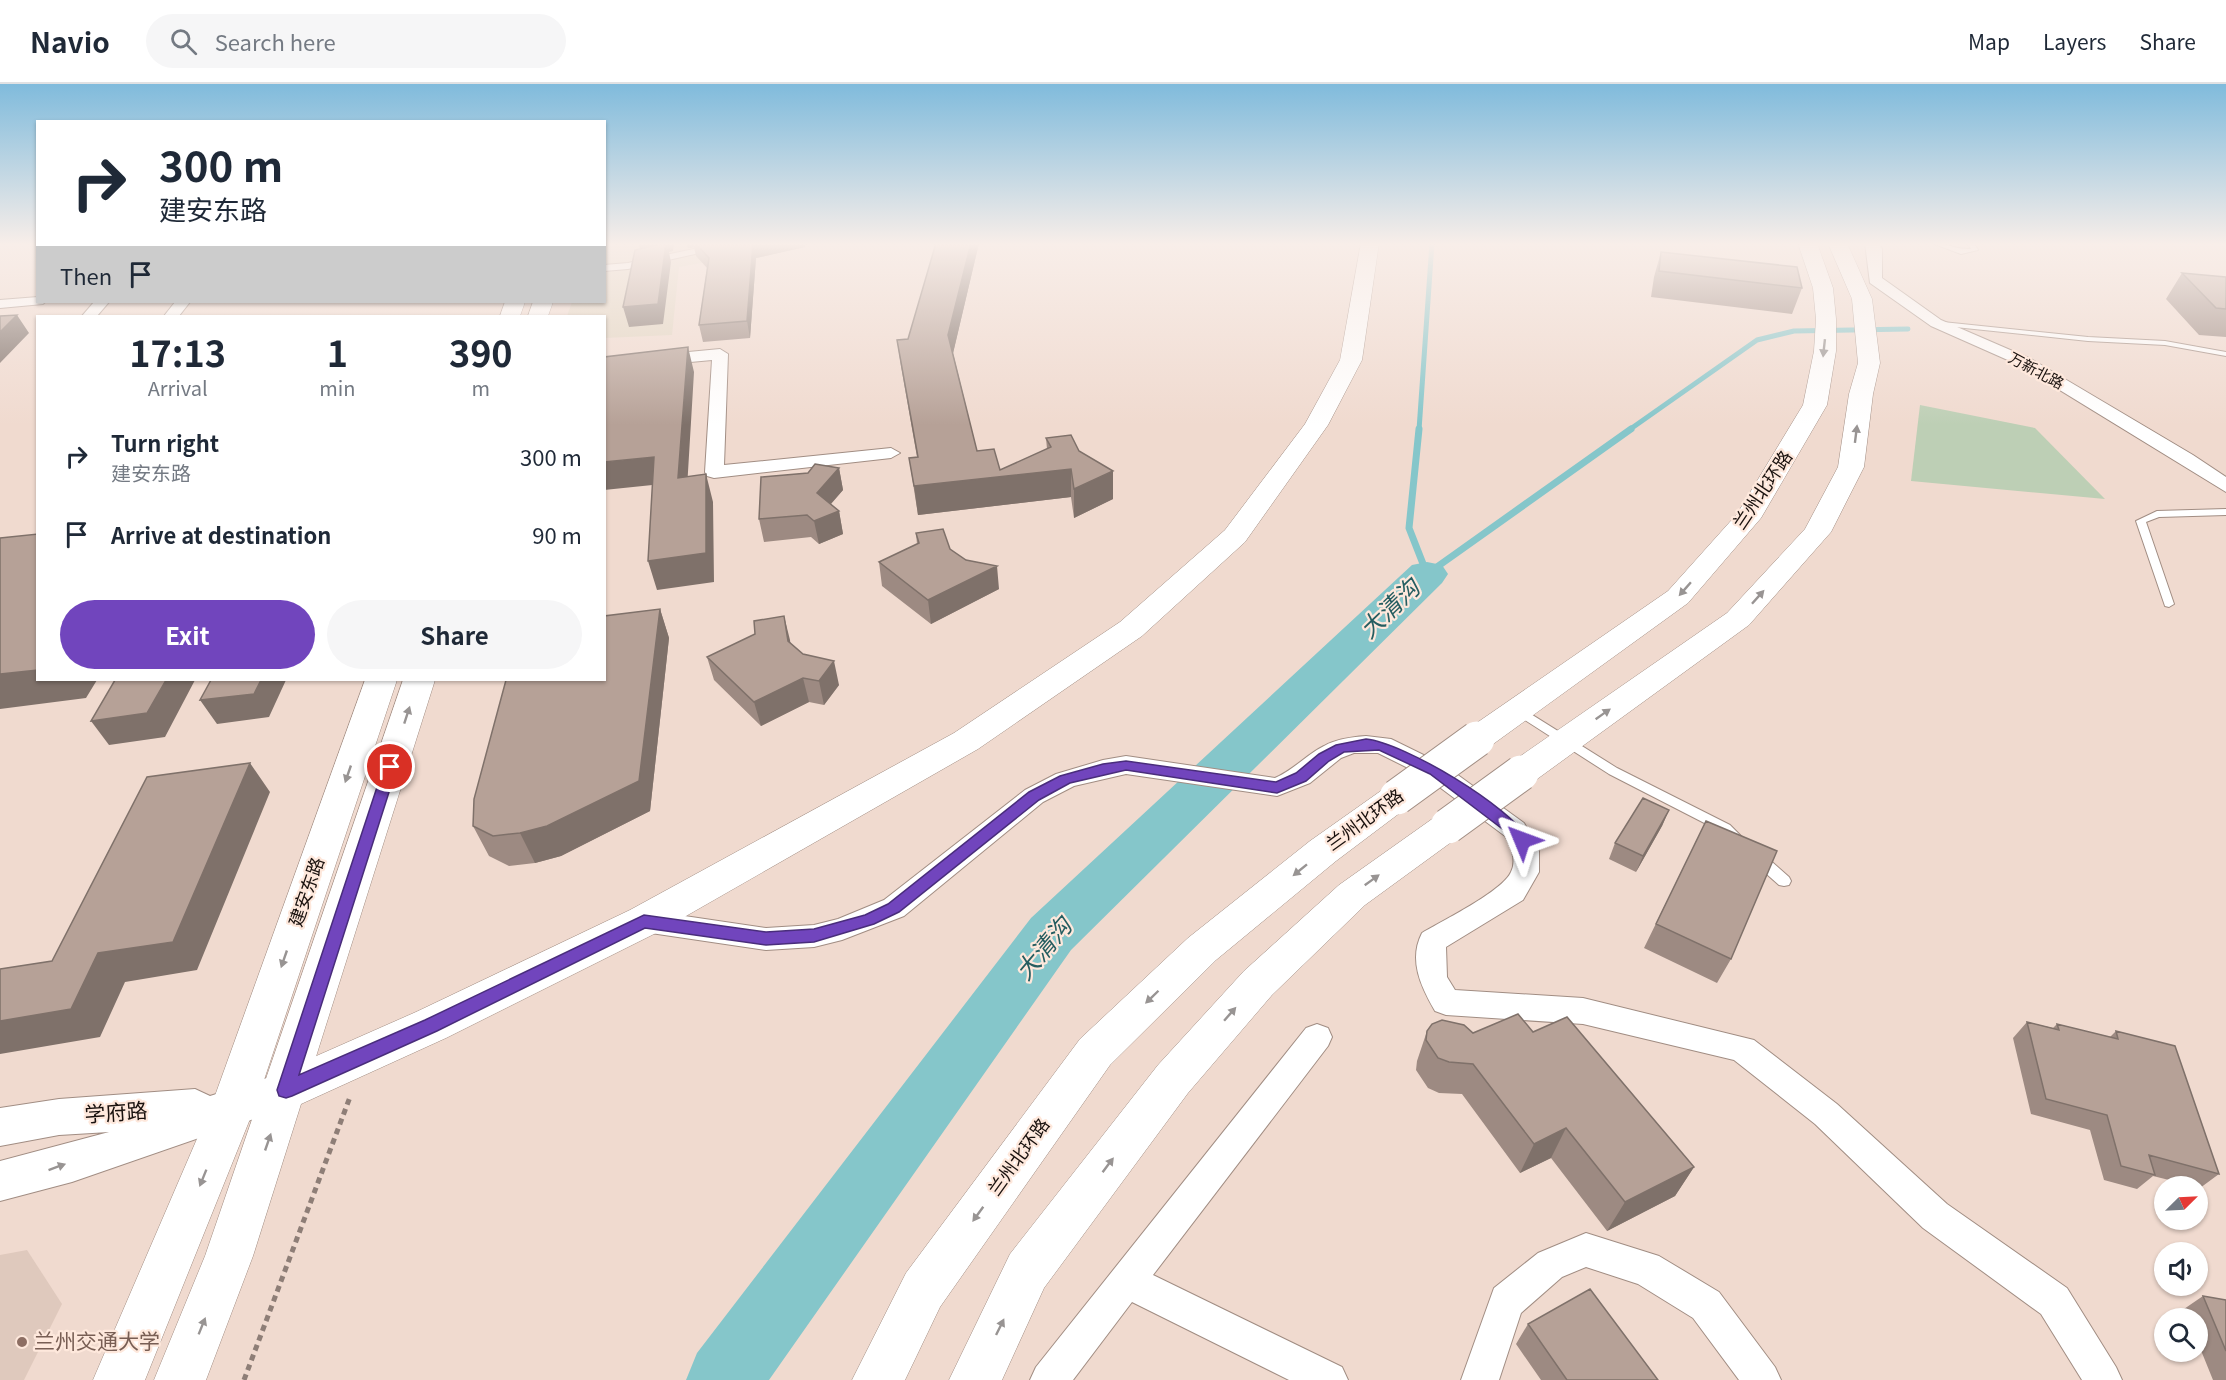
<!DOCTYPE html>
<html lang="en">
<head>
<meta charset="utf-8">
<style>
  :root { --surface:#fff; --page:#f6f6f7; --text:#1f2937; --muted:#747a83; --line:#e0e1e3; --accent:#7145bd }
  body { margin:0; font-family:Georgia,"Noto Sans SC",serif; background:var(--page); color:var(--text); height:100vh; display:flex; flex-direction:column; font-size:22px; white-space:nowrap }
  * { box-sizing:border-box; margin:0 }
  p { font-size:20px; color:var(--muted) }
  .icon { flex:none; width:33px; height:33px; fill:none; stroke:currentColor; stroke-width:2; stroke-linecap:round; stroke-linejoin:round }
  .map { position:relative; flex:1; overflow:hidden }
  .panel { position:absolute; left:36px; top:231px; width:570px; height:366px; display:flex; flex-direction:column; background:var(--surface); border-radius:0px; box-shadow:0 2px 4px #0004 }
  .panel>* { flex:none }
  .guide { position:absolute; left:36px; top:36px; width:570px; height:183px; border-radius:0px; box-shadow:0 2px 4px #0004; background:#fff; color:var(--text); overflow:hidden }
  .needle { width:39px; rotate:66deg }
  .controls { position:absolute; left:2154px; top:1092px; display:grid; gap:12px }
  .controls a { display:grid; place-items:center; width:54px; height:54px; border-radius:50%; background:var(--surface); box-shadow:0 2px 4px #0004; font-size:30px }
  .pin { position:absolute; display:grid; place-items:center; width:51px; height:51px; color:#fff; margin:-26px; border:3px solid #fff; border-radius:50%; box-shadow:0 2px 6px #0007 }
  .me { position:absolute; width:66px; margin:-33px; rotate:314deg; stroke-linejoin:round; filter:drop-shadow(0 0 4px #0008) }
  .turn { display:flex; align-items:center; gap:21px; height:126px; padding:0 24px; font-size:27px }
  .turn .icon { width:78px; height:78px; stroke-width:2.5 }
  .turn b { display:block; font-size:42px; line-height:51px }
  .then { display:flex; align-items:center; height:57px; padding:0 24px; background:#0003; gap:12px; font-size:22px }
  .eta { display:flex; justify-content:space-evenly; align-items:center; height:102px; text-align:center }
  .eta b { font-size:36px; font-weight:700; line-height:42px }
  .cta { display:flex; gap:12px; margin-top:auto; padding:12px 24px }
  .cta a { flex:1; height:69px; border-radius:36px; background:var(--accent); color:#fff; font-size:24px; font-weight:700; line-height:69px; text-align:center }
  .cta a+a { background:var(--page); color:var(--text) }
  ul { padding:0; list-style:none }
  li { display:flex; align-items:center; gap:18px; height:78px; padding:0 24px }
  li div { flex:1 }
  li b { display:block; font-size:22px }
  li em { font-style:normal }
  header { display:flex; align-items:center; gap:36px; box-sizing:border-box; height:84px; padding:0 30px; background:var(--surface); border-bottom:2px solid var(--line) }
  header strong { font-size:28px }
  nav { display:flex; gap:33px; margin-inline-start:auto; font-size:21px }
  .search { width:420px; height:54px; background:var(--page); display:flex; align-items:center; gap:15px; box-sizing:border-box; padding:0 21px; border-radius:33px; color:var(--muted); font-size:22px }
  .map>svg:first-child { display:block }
  .commercial { fill:#e1d4c0 }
  .education { fill:#dfc9bd }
  .green { fill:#bdcfb5 }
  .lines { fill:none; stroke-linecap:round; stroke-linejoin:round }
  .stream-far1 { stroke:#85c6ca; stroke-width:5 }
  .stream { stroke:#85c6ca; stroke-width:7 }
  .river { fill:#85c6ca; fill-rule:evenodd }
  .service-casing { stroke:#a18d83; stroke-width:2 }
  .pedestrian-casing { stroke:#a18d83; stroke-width:2 }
  .minor-casing { stroke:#a18d83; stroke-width:2 }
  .tertiary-casing { stroke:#a18d83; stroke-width:2 }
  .secondary-casing { stroke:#a18d83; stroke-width:1 }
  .primary-casing { stroke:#a18d83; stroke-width:1 }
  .trunk-casing { stroke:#a18d83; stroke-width:1 }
  .path { stroke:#8e7e77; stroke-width:5; stroke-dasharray:6 4.5; stroke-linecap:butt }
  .service { fill:#fff; fill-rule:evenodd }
  .pedestrian { fill:#fff; fill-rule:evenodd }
  .minor { fill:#fff; fill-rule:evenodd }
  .tertiary { fill:#fff; fill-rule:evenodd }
  .secondary { fill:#fff; fill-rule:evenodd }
  .primary { fill:#fff; fill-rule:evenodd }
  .trunk { fill:#fff; fill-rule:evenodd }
  .trunk-bridge-casing { stroke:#a18d83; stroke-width:37; stroke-linecap:butt }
  .trunk-bridge { stroke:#fff; stroke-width:35 }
  .wall { fill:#9d8a82 }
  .shaded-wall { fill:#7f716a }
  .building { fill:#b6a197; stroke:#7f716a; stroke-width:1.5 }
  .oneway { fill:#989493 }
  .route { fill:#7145bd; stroke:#492d7b; stroke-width:1.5 }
  .education-dot { fill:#8d6e63; stroke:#fee8dc; stroke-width:2 }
  .labels { text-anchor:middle; stroke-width:4.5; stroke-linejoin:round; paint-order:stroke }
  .far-street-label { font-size:15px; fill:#19110e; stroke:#fee8dc }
  .street-label { font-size:18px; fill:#19110e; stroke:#fee8dc }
  .near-street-label { font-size:21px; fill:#19110e; stroke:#fee8dc }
  .near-education-label { font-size:21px; fill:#785e54; stroke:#fee8dc; text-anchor:start }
  .near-water-label { font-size:24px; font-style:italic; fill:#255d60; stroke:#fee8dc }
</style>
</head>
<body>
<header>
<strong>Navio</strong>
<div class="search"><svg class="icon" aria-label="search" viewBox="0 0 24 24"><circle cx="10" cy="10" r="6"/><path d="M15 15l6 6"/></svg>Search here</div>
<nav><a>Map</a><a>Layers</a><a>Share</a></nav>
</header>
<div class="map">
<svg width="2226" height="1296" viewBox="0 0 2226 1296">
  <rect width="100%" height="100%" fill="#f0dacf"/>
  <path class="commercial" d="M817,159L679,183L672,251L605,254L604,232H567L572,218H604L605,160Z"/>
  <path class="education" d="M27,1166L62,1220L24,1296H0V1171Z"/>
  <path class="green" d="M1920,321L2035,344L2105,415L1911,397Z"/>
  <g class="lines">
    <path class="stream-far1" d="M1419,346L1432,159
      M1629,346L1757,256L1794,247L1908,245"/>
    <path class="stream" d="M1419,345L1409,444L1427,490L1631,345"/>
    <path class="river" d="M1427,478L1442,481L1448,490L1442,499L1071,866L769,1296H686L697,1269L1031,834L1412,481Z"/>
    <defs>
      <path id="service" d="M1932,159C1946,159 1957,166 1971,165L1967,159H1974L1978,166L1961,170Z
        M1933,237L2088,253L2165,257L2226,268V272L2165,261L2088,257L1936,241L1932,239Z
        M2226,425V431L2159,433L2146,438L2174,520L2169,523L2165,522L2136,437L2157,427Z
        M1518,622L1617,684L1730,741L1745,756L1743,759H1733L1720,747L1609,690L1514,629L1512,626Z
        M1758,769L1763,770L1789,793L1791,797L1789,801L1784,802L1779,801L1753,778L1751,774L1753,770Z"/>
      <path id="pedestrian" d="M722,159H744L628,185L604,187V181L628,179Z"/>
      <path id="minor" d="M1865,159H1879L1882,165V194L1941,236L2031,275L2193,371L2226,393V408L2019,281L1931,242L1870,199Z
        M38,213V218H45L43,220L0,224V216Z
        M94,218H109L97,232H82Z
        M175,218H190L179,232H164Z
        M720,265L728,270L724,381L891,364L900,369L891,374L714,394L707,392L705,388L712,276L604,286V276Z
        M1366,652L1391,655L1444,681L1524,739L1539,767V788L1523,816L1446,863L1447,893L1455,906L1583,914L1754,956L1837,1020L1947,1120L2067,1204L2116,1283L2122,1296H2082L2041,1230L1923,1144L1815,1040L1734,976L1583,940L1446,931L1435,927C1421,903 1408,876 1422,849C1442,837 1503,807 1511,788C1517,776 1511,763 1505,752L1426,693L1378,669H1354L1341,674L1310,699L1277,712L1126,690L1074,702L1043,718L904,832L842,856L814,863L766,866L644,848L634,845L630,837L634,829L644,826L766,844L814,841L838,835L884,816L1025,706L1056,690L1103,676L1126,672L1275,694C1295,685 1306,671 1324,662C1336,655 1352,653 1366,652Z
        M1317,940L1328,944L1332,953L1328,962L1153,1191L1342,1283L1348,1296H1289L1132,1218L1073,1296H1030L1036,1283L1306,944Z
        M1586,1149L1659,1172L1719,1208L1775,1283L1781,1296H1739L1693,1234L1638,1200L1586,1183L1562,1193L1521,1229L1499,1296H1461L1494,1204L1538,1169Z"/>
      <path id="tertiary" d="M286,988L300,993L306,1006L300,1019L72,1098L0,1117V1077L109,1048L59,1051L0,1062V1024L59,1015L195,1005L210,1012Z"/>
      <path id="secondary" d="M1361,159H1379L1362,276L1328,341L1245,458L1142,552L978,665L658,848L446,954L301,1020L286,1026L271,1020L264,1006L271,992L416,928L630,826L954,649L1120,538L1225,446L1305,340L1340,276Z"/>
      <path id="primary" d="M505,218H525L520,232H500Z
        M533,218H553L548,232H528Z
        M365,596H397L256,1020L145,1296H93L212,1020Z
        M403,596H435L253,1172L206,1296H154L205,1172Z"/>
      <path id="trunk" d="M1798,159H1817L1833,204L1836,235V267L1827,321L1761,434L1688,519L1489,663L1477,666L1465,663L1460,655L1465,647L1668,507L1737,430L1803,321L1814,267L1816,235L1813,204Z
        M1828,159H1847L1872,215L1880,279L1873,310L1864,383L1831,448L1749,541L1533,698L1521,701L1509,698L1504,689L1509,680L1727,529L1805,445L1838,383L1849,310L1858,279L1852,215Z
        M1397,700L1409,704L1414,713L1409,722L1336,777L1216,876L1110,981L940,1223L905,1296H852L906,1189L1080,955L1188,854L1310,757L1385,704Z
        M1448,729L1461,733L1466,742L1461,751L1365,821L1272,911L1188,1009L1044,1204L1002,1296H949L1010,1170L1158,981L1244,887L1339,801L1435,733Z"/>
    </defs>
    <use href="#service" class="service-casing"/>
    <use href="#pedestrian" class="pedestrian-casing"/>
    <use href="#minor" class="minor-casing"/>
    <use href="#tertiary" class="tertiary-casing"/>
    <use href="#secondary" class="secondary-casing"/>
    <use href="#primary" class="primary-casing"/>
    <use href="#trunk" class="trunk-casing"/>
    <path class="path" d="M244,1296L350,1013"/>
    <use href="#service" class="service"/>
    <use href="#pedestrian" class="pedestrian"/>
    <use href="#minor" class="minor"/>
    <use href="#tertiary" class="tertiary"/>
    <use href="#secondary" class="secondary"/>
    <use href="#primary" class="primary"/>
    <use href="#trunk" class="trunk"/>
    <defs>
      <path id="trunk-bridge" d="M1397,713L1477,655
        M1448,742L1521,689"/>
    </defs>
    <use href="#trunk-bridge" class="trunk-bridge-casing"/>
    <use href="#trunk-bridge" class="trunk-bridge"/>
  </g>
  <path class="wall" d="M684,159H805V163L756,174L750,254L703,258L699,241L707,184L696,172L694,163L688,164Z
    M936,159H979L953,269L977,367L1000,386L1047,365L1046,354L1079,367L1113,415L1074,434L1071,413L918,431L909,374L917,373L901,282L897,256L908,255Z
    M1661,168L1802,204L1792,230L1651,213L1654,193Z
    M2182,189L2226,193V253L2199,251L2166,215Z
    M839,384L843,406L831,420L839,427L843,450L819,460L811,453L764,458L759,435L808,389Z
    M916,449L950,465L999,505L931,540L882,502L879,478L917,460Z
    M660,525L669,554L650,727L561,772L535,779L509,782L489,772L473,742Z
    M790,559L839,601L824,621L809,618L761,642L714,596L707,573Z
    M1669,726L1662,742L1636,788L1609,775L1615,759Z
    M1706,737L1731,875L1717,899L1644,864Z
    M2027,938L2053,944L2057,940L2110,953L2116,947L2219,1090L2200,1104H2198V1102H2193L2153,1092L2137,1105L2104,1096L2090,1046L2031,1030L2013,954Z
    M1427,947L1473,949L1533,948L1694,1083L1675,1112L1607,1147L1551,1074L1520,1089L1462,1010L1439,1009L1428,1004L1416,986L1417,977Z
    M2203,1212L2226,1216V1296H2213L2198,1259V1234H2188L2184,1225Z
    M1528,1240L1658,1296H1541L1516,1260Z"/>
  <path class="shaded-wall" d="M646,159H674L673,167L669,168L671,178L663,240L629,243L623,223L642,174L639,161Z
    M687,159H693L694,163L688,164Z
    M753,159H805V163L756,174L750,254L747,237Z
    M971,159H979L951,278L948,251Z
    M17,231L29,249L0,279V248Z
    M688,263L694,288L686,421L678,394Z
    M654,373L662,400L604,406V378Z
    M839,384L843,406L821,431L817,409Z
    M1071,385V413L918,431L914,402Z
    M1113,387V415L1074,434V405Z
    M706,390L713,418L714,498L657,506L648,477Z
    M839,427L843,450L819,460L814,437Z
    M997,482L999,505L931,540L928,516Z
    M660,525L669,554L650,727L561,772L535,779L520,749Z
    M784,532L790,556L793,580L788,557Z
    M834,577L839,601L824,621L819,597Z
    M38,586V596H97L86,614L0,625V590Z
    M803,594L809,618L761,642L754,618Z
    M166,596H195L165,653L109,661L91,637Z
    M261,596H286L269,633L217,640L200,616Z
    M250,679L270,708L197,886L125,898L100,953L0,970V937L98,869Z
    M1669,726L1662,742L1636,788L1643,772Z
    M1566,1044L1551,1074L1520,1089L1534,1060Z
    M1694,1083L1675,1112L1607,1147L1625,1118Z"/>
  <path class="building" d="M663,159H666L658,220L623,223L635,166Z
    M695,159H753L747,237L699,241L709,174Z
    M936,159H971L948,251L977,367L994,365L1000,386L1051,363L1046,354L1071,351L1079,367L1113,387L1074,405L1071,385L914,402L909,374L918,373L897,256L908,255Z
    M1661,168L1797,183L1802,204L1659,187Z
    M2182,189L2226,193V225L2216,224Z
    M17,231L0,248V232Z
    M688,263L678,394L706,390V469L648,477L654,373L604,378V273Z
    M815,380L839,384L817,409L839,427L814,437L807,431L759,435L761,393L808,389Z
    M943,445L950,465L966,476L997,482L928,516L879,478L919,459L916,449Z
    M38,450V586L0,590V454Z
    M660,525L639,697L547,742L520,749L493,752L473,742L474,715L506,596H604V532Z
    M784,532L788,557L803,570L834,577L819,597L803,594L754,618L707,573L755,550L754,537Z
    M115,596H166L147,629L91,637Z
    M211,596H261L254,610L200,616Z
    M250,679L173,858L98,869L71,925L0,937V885L52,877L147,693Z
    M1643,714L1669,726L1643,772L1615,759Z
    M1706,737L1777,767L1731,875L1656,840Z
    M1518,930L1533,948L1567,933L1694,1083L1625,1118L1566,1044L1534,1060L1473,980L1449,978L1438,974L1426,956L1427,947L1432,940L1442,936L1464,941L1473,949Z
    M2027,938L2059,946L2057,940L2118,955L2116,947L2175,962L2219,1090L2149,1071L2155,1091L2121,1082L2107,1031L2046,1015Z
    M1590,1205L1658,1296H1567L1528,1240Z
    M2203,1212L2226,1216V1267Z"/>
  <defs><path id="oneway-solid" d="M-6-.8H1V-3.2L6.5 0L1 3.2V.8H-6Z" transform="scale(1.5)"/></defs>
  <g class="oneway">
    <use href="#oneway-solid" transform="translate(1824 264) rotate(96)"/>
    <use href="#oneway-solid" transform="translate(1856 350) rotate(-83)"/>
    <use href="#oneway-solid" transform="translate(1685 505) rotate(131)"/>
    <use href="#oneway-solid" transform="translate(1758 513) rotate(-48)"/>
    <use href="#oneway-solid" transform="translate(1603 630) rotate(-35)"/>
    <use href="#oneway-solid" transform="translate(407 631) rotate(-72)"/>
    <use href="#oneway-solid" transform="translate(348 690) rotate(109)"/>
    <use href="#oneway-solid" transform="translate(1300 786) rotate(141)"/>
    <use href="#oneway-solid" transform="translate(1372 796) rotate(-36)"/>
    <use href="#oneway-solid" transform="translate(284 875) rotate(109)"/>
    <use href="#oneway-solid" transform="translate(1152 913) rotate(136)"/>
    <use href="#oneway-solid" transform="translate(1230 930) rotate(-49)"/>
    <use href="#oneway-solid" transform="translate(268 1058) rotate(-71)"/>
    <use href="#oneway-solid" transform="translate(1108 1081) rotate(-53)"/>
    <use href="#oneway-solid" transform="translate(57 1083) rotate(-20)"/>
    <use href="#oneway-solid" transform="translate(203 1094) rotate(112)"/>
    <use href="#oneway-solid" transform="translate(978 1130) rotate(126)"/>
    <use href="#oneway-solid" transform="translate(202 1242) rotate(-68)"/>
    <use href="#oneway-solid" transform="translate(1000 1243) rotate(-64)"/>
  </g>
  <linearGradient id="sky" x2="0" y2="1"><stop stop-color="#80bbdc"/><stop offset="0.47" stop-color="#f8eee9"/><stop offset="1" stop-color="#f8eee9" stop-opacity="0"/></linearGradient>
  <rect width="2226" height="341" fill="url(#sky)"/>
  <path class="route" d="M1366,655C1405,659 1511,723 1529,756L1527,760H1517L1509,750L1430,690L1379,666L1344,668L1329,677L1306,697L1277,709L1126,686L1070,699L1039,716L899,828L874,840L814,858L766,861L645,844L437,947L292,1012L286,1014L279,1012L277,1006L385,679L390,678L397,683L299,991L425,936L644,831L766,848L814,845L865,831L888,820L1029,708L1060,692L1103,680L1126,677L1276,698L1296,689L1319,670L1336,661Z"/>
  <circle class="education-dot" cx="22" cy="1258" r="6"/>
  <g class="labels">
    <g class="far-street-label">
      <text transform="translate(2036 287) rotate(28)" y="5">万新北路</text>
    </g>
    <g class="street-label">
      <text transform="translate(1763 406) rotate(-56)" y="6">兰州北环路</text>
      <text transform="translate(1365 736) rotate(-36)" y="6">兰州北环路</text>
      <text transform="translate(307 808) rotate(-71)" y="6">建安东路</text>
      <text transform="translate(1019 1073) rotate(-54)" y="6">兰州北环路</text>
    </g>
    <g class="near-street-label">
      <text transform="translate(116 1029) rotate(-4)" y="7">学府路</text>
    </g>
    <g class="near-education-label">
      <text x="34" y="1265">兰州交通大学</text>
    </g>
    <g class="near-water-label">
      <text transform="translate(1390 525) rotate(-44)" y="8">大清沟</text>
      <text transform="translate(1044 865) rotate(-50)" y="8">大清沟</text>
    </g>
  </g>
</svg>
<div class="controls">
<a><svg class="needle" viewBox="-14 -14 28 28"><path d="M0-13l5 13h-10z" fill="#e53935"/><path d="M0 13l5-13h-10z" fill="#747a83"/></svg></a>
<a><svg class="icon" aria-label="sound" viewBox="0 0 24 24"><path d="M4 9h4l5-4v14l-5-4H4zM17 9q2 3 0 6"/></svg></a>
<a><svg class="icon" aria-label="search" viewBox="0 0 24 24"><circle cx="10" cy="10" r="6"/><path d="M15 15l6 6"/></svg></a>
</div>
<div class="pin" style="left:390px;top:683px;background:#d93025"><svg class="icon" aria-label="arrive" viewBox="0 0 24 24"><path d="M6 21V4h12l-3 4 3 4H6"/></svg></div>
<svg class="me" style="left:1522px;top:756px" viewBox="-20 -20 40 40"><path d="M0-17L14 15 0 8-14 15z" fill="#7145bd" stroke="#fff" stroke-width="4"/></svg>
<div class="guide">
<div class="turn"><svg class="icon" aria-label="right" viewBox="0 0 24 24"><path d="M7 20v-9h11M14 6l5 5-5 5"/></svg><div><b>300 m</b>建安东路</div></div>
<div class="then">Then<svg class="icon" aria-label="arrive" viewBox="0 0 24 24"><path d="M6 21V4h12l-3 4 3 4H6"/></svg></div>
</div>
<section class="panel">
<div class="eta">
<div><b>17:13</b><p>Arrival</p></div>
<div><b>1</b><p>min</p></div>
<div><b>390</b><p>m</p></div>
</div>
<ul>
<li><svg class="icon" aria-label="right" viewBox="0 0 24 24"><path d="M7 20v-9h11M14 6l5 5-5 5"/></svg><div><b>Turn right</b><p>建安东路</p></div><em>300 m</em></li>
<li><svg class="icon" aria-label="arrive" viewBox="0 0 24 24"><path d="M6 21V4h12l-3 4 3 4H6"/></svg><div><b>Arrive at destination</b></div><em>90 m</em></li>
</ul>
<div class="cta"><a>Exit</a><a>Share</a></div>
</section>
</div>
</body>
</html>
